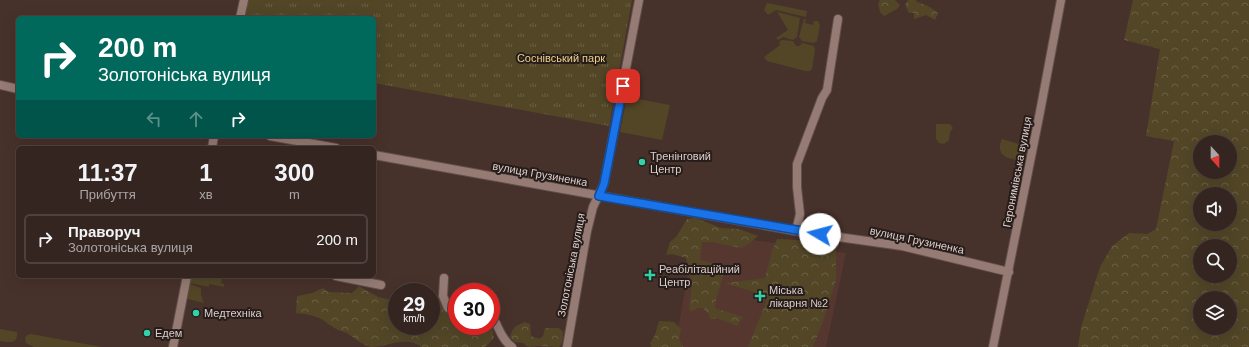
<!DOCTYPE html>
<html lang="uk">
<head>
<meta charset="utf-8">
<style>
  :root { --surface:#352520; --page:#3d2d29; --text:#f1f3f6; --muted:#aaa5a5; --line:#4f423e }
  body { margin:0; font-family:Arial,sans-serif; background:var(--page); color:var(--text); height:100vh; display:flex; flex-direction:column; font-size:15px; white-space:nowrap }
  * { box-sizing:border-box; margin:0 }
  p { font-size:13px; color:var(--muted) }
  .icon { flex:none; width:22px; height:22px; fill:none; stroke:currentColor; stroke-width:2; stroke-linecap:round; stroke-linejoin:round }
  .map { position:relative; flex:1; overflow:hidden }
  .side { position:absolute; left:16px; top:146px; width:360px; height:132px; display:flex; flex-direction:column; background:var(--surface); border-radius:6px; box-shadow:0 4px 16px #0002,0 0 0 1px var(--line) }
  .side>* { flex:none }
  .banner { position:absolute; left:16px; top:16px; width:360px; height:122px; border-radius:6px; box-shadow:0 4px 16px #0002,0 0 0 1px var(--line); background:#00695c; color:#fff; overflow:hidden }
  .needle { width:26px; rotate:159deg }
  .controls { position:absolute; left:1193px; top:135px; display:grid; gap:8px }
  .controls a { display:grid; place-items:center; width:44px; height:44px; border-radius:50%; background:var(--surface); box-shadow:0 4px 16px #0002,0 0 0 1px var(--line); font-size:20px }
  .speed { position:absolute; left:388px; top:283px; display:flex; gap:8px; font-size:20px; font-weight:700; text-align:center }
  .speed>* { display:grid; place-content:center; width:52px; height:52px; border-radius:50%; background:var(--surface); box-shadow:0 4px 16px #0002,0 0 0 1px var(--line); line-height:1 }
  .speed small { font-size:10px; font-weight:400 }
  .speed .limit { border:6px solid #d22; background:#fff; color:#111 }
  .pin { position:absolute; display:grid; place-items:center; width:34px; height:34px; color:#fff; margin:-17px; border-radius:8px; box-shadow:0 2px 6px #0006 }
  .me { position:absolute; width:44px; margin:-22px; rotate:278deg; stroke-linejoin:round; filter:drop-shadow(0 0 3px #0008) }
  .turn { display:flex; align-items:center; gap:14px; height:84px; padding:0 16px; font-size:18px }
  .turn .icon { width:52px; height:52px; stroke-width:2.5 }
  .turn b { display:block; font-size:28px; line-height:34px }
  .lanes { display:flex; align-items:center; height:38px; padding:0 16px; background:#0003; justify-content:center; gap:20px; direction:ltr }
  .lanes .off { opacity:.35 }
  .eta { display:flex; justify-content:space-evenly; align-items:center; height:68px; text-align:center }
  .eta b { font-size:24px; font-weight:700; line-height:28px }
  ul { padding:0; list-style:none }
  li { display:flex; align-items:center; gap:12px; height:50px; margin:0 8px 6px; padding:0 8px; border:2px solid var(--line); border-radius:6px }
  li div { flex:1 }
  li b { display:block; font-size:15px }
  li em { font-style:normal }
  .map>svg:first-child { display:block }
  .built { fill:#553730 }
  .green { fill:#524627 }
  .forest { fill:url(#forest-crowns); fill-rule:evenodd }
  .park { fill:url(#park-tufts) }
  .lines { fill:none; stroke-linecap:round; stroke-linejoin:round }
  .street-casing { stroke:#624f4b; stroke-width:10 }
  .street { stroke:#957b74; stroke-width:8 }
  .route-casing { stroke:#114b97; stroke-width:10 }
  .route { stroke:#1a73e8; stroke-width:7 }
  .poi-dot { fill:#30d4aa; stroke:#261c19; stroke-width:1.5 }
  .labels { text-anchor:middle; stroke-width:4; stroke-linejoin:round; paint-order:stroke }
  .park-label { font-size:11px; fill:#edd18c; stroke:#261c19 }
  .poi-label { font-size:11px; fill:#ddcecb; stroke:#261c19; text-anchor:start }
  .street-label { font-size:11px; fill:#ddcecb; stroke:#261c19 }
</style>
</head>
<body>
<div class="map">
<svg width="1249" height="347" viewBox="0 0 1249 347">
  <defs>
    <pattern id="forest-crowns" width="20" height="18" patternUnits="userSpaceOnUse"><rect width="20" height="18" fill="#524627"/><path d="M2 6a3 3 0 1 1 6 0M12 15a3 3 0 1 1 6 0" fill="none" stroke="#6a6045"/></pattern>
    <pattern id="park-tufts" width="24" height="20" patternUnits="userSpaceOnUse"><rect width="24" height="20" fill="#524627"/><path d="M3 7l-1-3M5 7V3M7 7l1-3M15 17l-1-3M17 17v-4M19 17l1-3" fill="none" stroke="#6a6045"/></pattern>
  </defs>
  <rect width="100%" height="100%" fill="#47312b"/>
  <path class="built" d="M695,232L846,253L826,347H675Z"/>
  <path class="green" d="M767,3L807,11L806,17L776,10L768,15L764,10Z
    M777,12L800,18L797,37L793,40L783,37L778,40L776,38L788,30Z
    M804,19H806L805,23L813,25L814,21H818L820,25L817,41L814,43L802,41L799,37Z
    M782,40L793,41L796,46H800L802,43L814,46L815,50L812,69L810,71H805L767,61L764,57L780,45L779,42Z
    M627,97L670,105L662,140L620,132Z
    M936,124H950L953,128L950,132L949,140L944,144L939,143L936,139Z
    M1002,139L1022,145L1024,141L1027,140L1030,144L1025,168L1024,169L1018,168L1014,159C1003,158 996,151 1002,139Z
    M190,276H222L220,279H222L221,283L224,284V287L209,284V287L190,283Z
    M190,284L201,288V295L204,303L188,299L186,298L189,285Z
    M0,329L17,332C18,345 9,342 0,341Z
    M31,334L102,347H34L26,343L25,338L27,335Z"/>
  <path class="forest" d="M880,0H895L900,5L897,9L884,16L880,12L878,4Z
    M908,0H916L917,2C925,4 931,7 938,13L935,20L926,15L914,19V13H909L905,5Z
    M1133,0H1249V347H1078L1081,327L1100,267L1112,246L1129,233L1147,234L1156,229L1174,141L1146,136L1160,49L1124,40ZM1200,142H1230V172H1200ZM1200,194H1230V224H1200ZM1200,246H1230V276H1200ZM1200,298H1230V328H1200Z
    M696,218L721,228L739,229L758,236L750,243L741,248L712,242H702L700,260L720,265L724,273L716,300L715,308L743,317L737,326L717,318L710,319L709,315L703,308H698L691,312L689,308L692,284L686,258L672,254L666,255L670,242L676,237L687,219Z
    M777,239L794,240L817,241L836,247V280L824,318L813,347H748L767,300L754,292L725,283L765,278L772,251Z
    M359,286L378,297L397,301V326H431V307H433L436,301L440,302L446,312L457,315V326H489L492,327L494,338L485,347H421C408,335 385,347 371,347C362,345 354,338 347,333C342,331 337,330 333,327C329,325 326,322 323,320C314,315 306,314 296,313L297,296L312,293L323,288L328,292L352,293Z
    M659,321L674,322L681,329L679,339L683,347H651L650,343L655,335Z
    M525,322L530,324L531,336L539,339L543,336L545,328H559L563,332C563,337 563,343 559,347L539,346L529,347L523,343L515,342L510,337C513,327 515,326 525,322Z"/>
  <path class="park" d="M248,0H632L609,126L374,83V18H245Z"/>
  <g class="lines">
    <defs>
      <path id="street" d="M240,18L244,0
        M0,85L18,89
        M270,136L336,148
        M212,148L214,136
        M374,155L796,231L902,246L1009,272
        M796,231L800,214L797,187V164L822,98L827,90L838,19
        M336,276L381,285
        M444,278L443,296L448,308L457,311
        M491,321L496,323C500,332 504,341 512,347
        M173,347L187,276
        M567,347L587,231L593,207L604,184L639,0
        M993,347L1040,112L1061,0"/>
    </defs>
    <use href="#street" class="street-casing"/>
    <use href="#street" class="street"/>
  </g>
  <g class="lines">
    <defs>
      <path id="route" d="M623,86L604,184L599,196L820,234"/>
    </defs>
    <use href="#route" class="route-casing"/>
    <use href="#route" class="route"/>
  </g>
  <g class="poi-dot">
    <circle cx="642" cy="162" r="4"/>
    <path d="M648 269h4v4h4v4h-4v4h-4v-4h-4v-4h4z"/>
    <path d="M758 290h4v4h4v4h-4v4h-4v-4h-4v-4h4z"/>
    <circle cx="196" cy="313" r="4"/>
    <circle cx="147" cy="333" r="4"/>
  </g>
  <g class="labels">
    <g class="park-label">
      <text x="561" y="62">Соснівський парк</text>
    </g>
    <g class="poi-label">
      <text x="650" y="160">Тренінговий<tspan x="650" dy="13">Центр</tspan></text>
      <text x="659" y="273">Реабілітаційний<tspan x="659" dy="13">Центр</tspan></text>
      <text x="769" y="294">Міська<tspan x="769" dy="13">лікарня №2</tspan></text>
      <text x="204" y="317">Медтехніка</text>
      <text x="155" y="337">Едем</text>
    </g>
    <g class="street-label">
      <text transform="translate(1017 172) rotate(-79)" y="4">Геронимівська вулиця</text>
      <text transform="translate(540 174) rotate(10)" y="4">вулиця Грузиненка</text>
      <text transform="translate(917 240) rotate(12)" y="4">вулиця Грузиненка</text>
      <text transform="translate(571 265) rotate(-79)" y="4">Золотоніська вулиця</text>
    </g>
  </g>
</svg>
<div class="controls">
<a><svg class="needle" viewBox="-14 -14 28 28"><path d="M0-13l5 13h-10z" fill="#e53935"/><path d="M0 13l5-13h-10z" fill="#aaa5a5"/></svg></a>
<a><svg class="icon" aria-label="sound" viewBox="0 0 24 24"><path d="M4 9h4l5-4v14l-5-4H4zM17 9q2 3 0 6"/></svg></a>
<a><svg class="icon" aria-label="search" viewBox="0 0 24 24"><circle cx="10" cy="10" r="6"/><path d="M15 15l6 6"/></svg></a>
<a><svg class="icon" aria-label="layers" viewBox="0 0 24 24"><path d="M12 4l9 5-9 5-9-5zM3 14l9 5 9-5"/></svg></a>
</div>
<div class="speed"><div>29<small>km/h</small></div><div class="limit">30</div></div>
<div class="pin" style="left:623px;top:86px;background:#d93025"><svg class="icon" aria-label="arrive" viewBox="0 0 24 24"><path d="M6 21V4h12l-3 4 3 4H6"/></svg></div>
<svg class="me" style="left:820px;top:234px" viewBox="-20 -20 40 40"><circle r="19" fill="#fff"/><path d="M0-13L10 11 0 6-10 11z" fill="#1a73e8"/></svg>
<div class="banner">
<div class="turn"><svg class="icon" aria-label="right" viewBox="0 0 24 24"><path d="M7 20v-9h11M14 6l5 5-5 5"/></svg><div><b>200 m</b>Золотоніська вулиця</div></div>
<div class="lanes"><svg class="icon off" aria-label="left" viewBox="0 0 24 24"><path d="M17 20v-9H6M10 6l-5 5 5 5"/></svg><svg class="icon off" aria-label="ahead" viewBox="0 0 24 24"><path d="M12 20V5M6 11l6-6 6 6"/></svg><svg class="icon" aria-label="right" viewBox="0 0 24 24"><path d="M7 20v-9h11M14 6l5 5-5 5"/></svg></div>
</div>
<section class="side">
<div class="eta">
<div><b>11:37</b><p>Прибуття</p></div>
<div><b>1</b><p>хв</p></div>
<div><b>300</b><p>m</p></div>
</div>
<ul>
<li><svg class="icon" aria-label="right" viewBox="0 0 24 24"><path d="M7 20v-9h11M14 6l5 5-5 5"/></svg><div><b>Праворуч</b><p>Золотоніська вулиця</p></div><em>200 m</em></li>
</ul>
</section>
</div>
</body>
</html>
